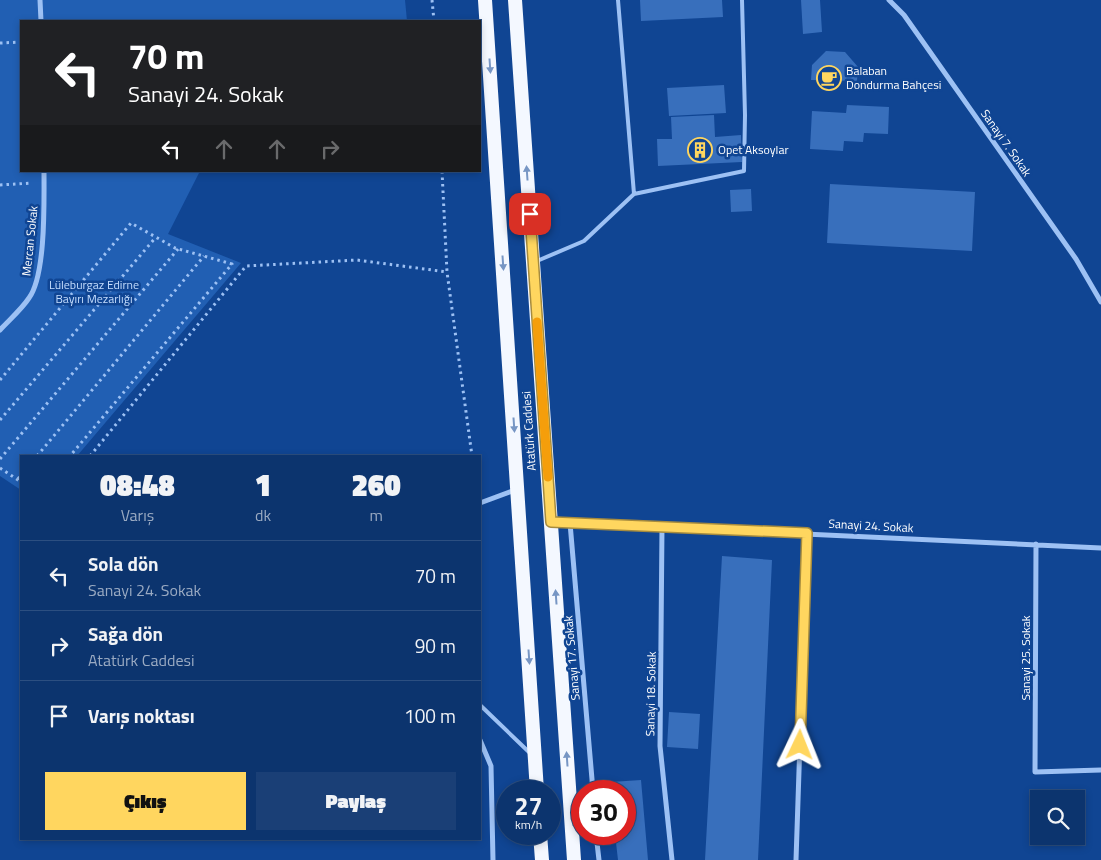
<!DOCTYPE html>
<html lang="tr">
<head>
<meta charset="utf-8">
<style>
  :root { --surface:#0c346e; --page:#1a3f76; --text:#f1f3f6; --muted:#9aaac2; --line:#2c4f81; --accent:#ffd65f }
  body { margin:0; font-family:"Titillium Web",sans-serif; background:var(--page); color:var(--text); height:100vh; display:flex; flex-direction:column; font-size:19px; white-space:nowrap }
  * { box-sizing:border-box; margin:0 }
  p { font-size:16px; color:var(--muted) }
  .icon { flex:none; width:28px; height:28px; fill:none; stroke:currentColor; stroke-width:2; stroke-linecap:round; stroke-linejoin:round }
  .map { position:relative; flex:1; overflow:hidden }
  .panel { position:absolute; left:20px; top:455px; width:461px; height:385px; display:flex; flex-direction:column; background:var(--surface); border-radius:0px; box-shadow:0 2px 8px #0003,0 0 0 1px var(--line) }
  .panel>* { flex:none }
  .hud { position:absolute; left:20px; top:20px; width:461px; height:152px; border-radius:0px; box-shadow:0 2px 8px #0003,0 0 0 1px var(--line); background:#202124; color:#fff; overflow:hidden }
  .buttons { position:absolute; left:1030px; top:790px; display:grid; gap:10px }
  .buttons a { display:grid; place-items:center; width:55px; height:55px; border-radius:0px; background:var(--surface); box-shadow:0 2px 8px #0003,0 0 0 1px var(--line); font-size:25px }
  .speed { position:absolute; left:496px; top:780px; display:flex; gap:10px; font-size:25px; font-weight:700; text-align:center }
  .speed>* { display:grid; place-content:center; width:65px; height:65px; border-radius:50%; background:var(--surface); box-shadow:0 2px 8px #0003,0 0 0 1px var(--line); line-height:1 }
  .speed small { font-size:12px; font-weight:400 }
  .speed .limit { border:8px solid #d22; background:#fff; color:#111 }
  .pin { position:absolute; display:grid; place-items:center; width:42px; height:42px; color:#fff; margin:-21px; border-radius:10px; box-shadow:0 2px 8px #0006 }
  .me { position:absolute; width:55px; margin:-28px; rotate:2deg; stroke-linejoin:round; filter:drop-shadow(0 0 4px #0008) }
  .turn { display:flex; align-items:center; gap:18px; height:105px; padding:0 25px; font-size:22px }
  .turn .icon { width:65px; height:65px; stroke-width:2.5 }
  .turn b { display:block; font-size:35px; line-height:42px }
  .lanes { display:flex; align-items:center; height:48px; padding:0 25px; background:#0003; justify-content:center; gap:25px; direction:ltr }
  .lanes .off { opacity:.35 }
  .eta { display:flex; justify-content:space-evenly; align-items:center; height:85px; text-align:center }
  .eta b { font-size:30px; font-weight:800; line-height:35px }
  .button { display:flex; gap:10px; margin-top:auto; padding:10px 25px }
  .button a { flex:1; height:58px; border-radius:0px; background:var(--accent); color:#111; font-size:20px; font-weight:800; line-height:58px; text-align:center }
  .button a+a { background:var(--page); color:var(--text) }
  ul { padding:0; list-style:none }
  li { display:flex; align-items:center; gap:15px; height:70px; padding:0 25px; border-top:1px solid var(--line) }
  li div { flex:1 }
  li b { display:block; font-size:19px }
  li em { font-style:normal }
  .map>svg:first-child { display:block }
  .green { fill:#215fb3 }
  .building { fill:#386fbc }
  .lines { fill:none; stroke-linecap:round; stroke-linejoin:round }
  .path { stroke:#9dc1f4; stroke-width:3; stroke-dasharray:2.5 4; stroke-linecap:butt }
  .service { stroke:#9dc1f4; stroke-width:4 }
  .minor { stroke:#9dc1f4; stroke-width:5 }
  .trunk { stroke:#f4f8ff; stroke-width:14 }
  .oneway { fill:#7796c4 }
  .route-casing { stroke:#a68b3e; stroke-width:12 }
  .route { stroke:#ffd65f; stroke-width:9 }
  .slow { stroke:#f59e0b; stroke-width:9 }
  .labels { text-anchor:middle; stroke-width:5; stroke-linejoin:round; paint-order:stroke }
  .poi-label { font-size:12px; fill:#fff; stroke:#104593; text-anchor:start }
  .street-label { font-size:12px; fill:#fff; stroke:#104593 }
  .park-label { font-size:12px; fill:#c4ddfe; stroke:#104593 }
</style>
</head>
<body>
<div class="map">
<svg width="1101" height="860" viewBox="0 0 1101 860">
  <rect width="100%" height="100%" fill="#104593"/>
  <path class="green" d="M0,0H405L407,21H21V171H200L168,234L241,263L77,456H21V490L0,476Z"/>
  <path class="building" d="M640,0H722L723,17L641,21Z
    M801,0H820L822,32L803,34Z
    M826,51L845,52L858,67L857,81L811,80L812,65Z
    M724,85L726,113L669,116L667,88Z
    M847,105L889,107L888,134L864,133L863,142L844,141L843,151L810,149L812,111L846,113Z
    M714,115L715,137L741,135L742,162L658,166L657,139H672L671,117Z
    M830,184L975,192L972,251L827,243Z
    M751,189L752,211L731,212L730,190Z
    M722,556L772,560L758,860H705Z
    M669,712L700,714L698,749L667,747Z
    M641,780L648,860H618L615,834H625V791H611V782Z"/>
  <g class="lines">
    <path class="path" d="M432,0L434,21
      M0,43L21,42
      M442,171L447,272L472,456
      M0,185L32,183
      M0,380L131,223L175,248L232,264L70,456
      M0,420L156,237
      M37,456L204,256
      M90,456L246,266L357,260L447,272
      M0,459L178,249
      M0,468L21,482
      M18,479L21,475"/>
    <path class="service" d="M634,194L744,171L745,115L742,0
      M537,261L584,241L634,194L618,0
      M480,705L531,754"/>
    <path class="minor" d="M40,0L41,21
      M889,0L904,15L1076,259L1101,302
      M0,330C9,320 21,310 29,298C46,275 44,201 44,171
      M480,503L515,490
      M552,522L1101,548
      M570,523L593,791
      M662,527L660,746L672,860
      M1036,544L1035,772L1101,770
      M480,740L491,766L493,860
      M596,834L599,860
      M796,860L807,533"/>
    <path class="trunk" d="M485,0L537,791
      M515,0L574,860
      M540,834L542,860"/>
  </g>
  <defs><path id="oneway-solid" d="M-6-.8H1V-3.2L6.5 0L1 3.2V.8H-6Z" transform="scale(1.25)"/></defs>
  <g class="oneway">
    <use href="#oneway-solid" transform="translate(490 66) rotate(86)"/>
    <use href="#oneway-solid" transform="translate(527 173) rotate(-94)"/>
    <use href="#oneway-solid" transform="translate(503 263) rotate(86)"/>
    <use href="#oneway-solid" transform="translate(514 425) rotate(86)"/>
    <use href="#oneway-solid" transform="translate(556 597) rotate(-94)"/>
    <use href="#oneway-solid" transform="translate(529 657) rotate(86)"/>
    <use href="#oneway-solid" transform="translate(567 759) rotate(-94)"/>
  </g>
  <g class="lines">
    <defs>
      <path id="route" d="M530,214L551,522L807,533L800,745"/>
    </defs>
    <use href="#route" class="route-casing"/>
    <use href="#route" class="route"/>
    <path class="slow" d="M537,322L548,477"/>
  </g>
  <defs>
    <symbol id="cafe-ring" viewBox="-11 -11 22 22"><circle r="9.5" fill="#104593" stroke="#ffd65f" stroke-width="1.5"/><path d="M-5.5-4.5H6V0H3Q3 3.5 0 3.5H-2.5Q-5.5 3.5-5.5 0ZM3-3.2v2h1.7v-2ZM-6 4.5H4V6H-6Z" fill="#ffd65f"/></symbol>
    <symbol id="building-ring" viewBox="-11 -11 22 22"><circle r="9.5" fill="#104593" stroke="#ffd65f" stroke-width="1.5"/><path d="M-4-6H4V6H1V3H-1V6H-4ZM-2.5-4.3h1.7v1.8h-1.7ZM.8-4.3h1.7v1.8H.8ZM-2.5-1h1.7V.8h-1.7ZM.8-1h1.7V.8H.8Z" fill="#ffd65f"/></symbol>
  </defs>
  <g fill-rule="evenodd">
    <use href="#cafe-ring" x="815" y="64" width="28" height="28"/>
    <use href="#building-ring" x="686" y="136" width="28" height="28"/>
  </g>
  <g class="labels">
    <g class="poi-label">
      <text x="846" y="75">Balaban<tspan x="846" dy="14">Dondurma Bahçesi</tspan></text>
      <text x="718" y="154">Opet Aksoylar</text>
    </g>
    <g class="street-label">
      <text transform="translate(1006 143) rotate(55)" y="4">Sanayi 7. Sokak</text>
      <text transform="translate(30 241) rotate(-84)" y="4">Mercan Sokak</text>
      <text transform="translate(529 431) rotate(-94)" y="4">Atatürk Caddesi</text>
      <text transform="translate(871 526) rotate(3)" y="4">Sanayi 24. Sokak</text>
      <text transform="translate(572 658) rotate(-95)" y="4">Sanayi 17. Sokak</text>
      <text transform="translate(1026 658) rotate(-90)" y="4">Sanayi 25. Sokak</text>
      <text transform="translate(651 694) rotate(-89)" y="4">Sanayi 18. Sokak</text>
    </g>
    <g class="park-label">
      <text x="94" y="289">Lüleburgaz Edirne<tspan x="94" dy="14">Bayırı Mezarlığı</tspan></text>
    </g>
  </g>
</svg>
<div class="buttons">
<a><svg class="icon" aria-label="search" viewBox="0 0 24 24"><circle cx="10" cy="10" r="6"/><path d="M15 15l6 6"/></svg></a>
</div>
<div class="speed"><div>27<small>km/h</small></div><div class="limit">30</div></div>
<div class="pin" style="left:530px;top:214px;background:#d93025"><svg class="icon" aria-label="arrive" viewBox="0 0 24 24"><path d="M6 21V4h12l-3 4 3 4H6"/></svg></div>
<svg class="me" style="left:800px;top:745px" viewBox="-20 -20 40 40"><path d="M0-17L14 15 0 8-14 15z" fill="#ffd65f" stroke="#fff" stroke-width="4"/></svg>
<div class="hud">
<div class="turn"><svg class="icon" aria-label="left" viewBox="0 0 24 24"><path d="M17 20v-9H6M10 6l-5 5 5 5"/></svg><div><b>70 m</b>Sanayi 24. Sokak</div></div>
<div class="lanes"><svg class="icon" aria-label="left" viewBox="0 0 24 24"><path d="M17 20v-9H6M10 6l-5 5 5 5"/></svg><svg class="icon off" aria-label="ahead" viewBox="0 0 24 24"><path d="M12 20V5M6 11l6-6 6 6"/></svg><svg class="icon off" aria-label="ahead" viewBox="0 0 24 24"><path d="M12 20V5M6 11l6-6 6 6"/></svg><svg class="icon off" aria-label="right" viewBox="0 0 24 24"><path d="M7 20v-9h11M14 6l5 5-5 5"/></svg></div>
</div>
<section class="panel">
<div class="eta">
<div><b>08:48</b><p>Varış</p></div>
<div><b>1</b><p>dk</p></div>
<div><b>260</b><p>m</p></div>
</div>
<ul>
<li><svg class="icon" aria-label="left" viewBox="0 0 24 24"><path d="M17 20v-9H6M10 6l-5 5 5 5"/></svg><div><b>Sola dön</b><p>Sanayi 24. Sokak</p></div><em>70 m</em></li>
<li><svg class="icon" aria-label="right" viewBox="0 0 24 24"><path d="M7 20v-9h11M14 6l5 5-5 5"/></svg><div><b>Sağa dön</b><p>Atatürk Caddesi</p></div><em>90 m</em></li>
<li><svg class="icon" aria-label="arrive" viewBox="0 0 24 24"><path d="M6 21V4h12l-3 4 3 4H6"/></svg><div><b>Varış noktası</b></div><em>100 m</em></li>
</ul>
<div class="button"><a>Çıkış</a><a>Paylaş</a></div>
</section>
</div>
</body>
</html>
